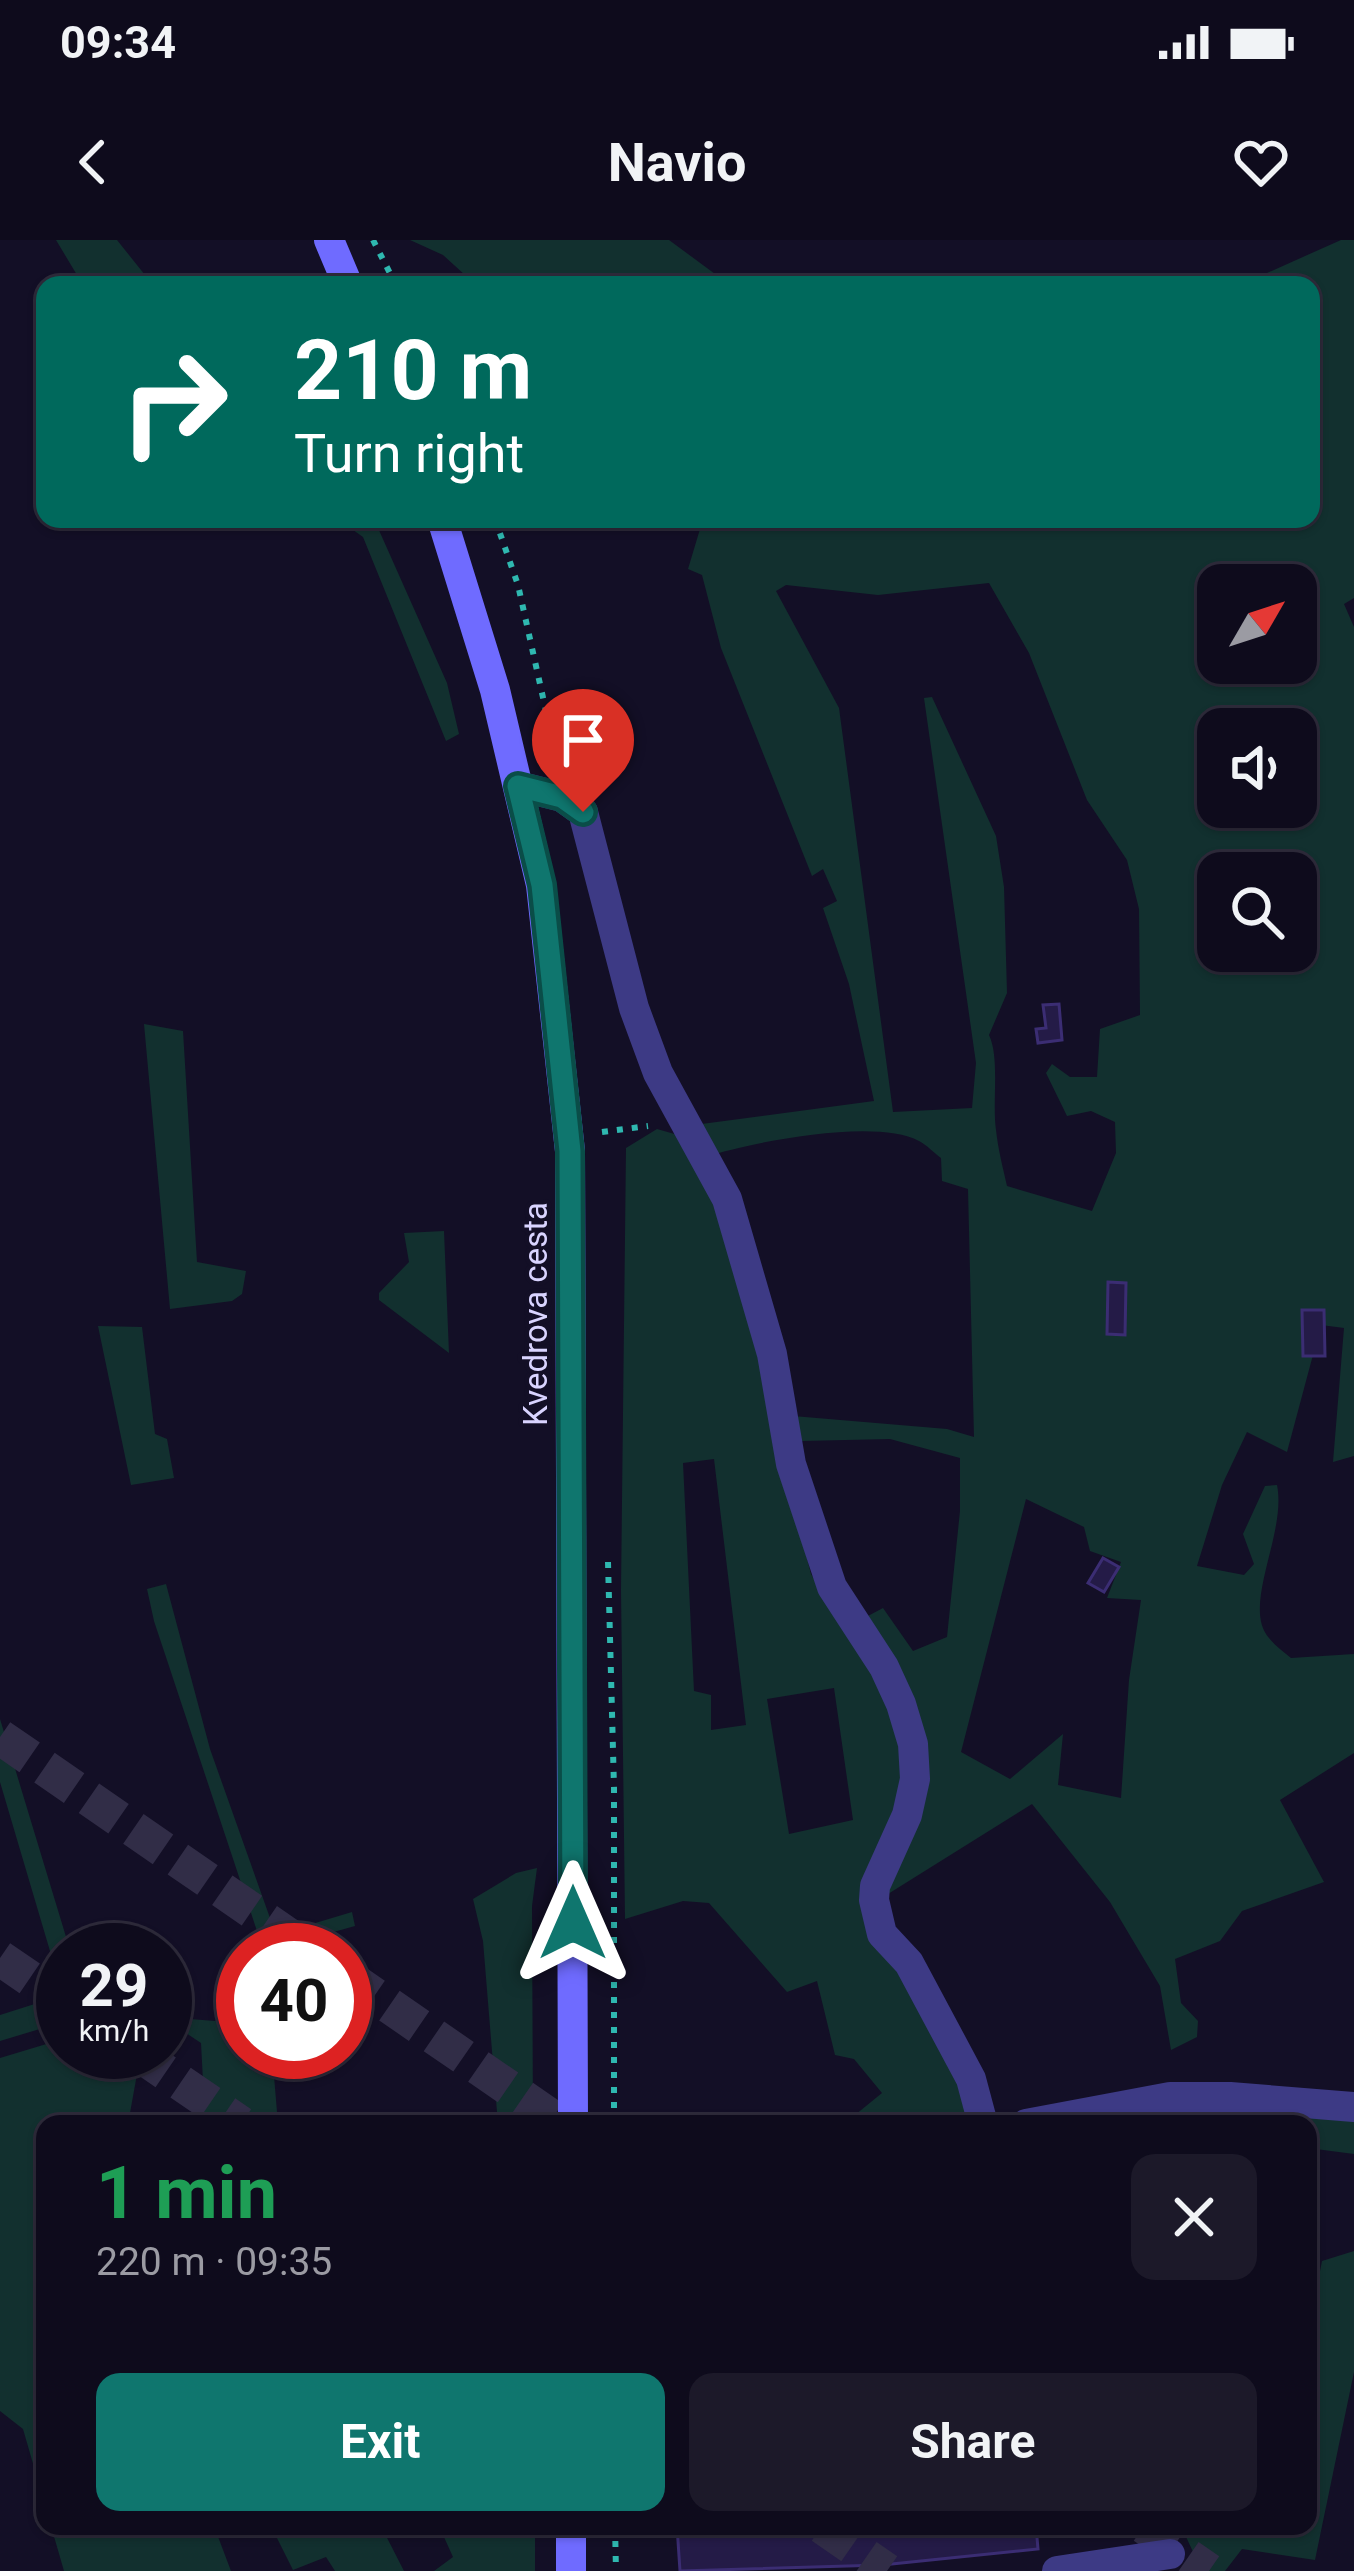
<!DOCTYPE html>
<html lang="en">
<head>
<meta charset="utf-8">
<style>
  :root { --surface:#0e0b1c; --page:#1c1929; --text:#f1f3f6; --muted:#9b9ba3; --line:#2e2b3b; --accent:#0f766e }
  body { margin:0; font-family:Roboto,sans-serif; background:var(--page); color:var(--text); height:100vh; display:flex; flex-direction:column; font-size:45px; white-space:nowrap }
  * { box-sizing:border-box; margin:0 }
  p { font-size:39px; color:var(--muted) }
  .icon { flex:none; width:66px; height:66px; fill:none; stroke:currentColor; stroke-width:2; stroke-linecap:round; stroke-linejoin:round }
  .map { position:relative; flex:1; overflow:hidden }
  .sheet { position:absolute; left:36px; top:1875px; width:1281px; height:420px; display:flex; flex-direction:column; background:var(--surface); border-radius:24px; box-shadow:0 3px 9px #0004,0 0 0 3px var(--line) }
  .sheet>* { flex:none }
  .hud { position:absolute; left:36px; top:36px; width:1284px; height:252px; border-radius:24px; box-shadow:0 3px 9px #0004,0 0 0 3px var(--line); background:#00695c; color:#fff; overflow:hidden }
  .needle { width:78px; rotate:51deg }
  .buttons { position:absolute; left:1197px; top:324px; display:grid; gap:24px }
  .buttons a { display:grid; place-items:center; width:120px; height:120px; border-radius:24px; background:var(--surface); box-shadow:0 3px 9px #0004,0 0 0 3px var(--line); font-size:60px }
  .speed { position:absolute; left:36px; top:1683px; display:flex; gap:24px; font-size:60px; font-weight:700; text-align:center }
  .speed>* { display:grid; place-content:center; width:156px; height:156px; border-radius:50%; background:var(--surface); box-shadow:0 3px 9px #0004,0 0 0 3px var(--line); line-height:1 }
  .speed small { font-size:30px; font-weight:400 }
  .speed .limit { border:18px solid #d22; background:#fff; color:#111 }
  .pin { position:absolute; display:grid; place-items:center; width:102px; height:102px; color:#fff; margin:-123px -51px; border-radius:50% 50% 50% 0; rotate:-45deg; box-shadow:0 0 12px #0007 }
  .pin .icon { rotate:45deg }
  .me { position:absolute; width:132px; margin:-66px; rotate:0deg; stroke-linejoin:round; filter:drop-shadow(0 0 9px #0008) }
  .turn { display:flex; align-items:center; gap:42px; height:252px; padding:0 60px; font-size:54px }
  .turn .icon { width:156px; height:156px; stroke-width:2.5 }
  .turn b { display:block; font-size:84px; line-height:102px }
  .round { display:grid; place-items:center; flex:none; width:126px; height:126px; border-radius:24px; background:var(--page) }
  .headline { display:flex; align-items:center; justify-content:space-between; height:204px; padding:0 60px }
  h1 { font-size:72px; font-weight:700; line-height:90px; color:#1e9e55 }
  .button { display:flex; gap:24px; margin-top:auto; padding:24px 60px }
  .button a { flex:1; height:138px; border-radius:24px; background:var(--accent); color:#fff; font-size:48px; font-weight:700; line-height:138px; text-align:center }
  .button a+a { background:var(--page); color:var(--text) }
  .status { display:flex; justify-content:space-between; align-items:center; height:84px; padding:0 60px; background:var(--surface); direction:ltr }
  .status svg { height:33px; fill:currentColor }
  header { display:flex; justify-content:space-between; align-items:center; height:156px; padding:0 60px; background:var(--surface); font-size:54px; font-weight:700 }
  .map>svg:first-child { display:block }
  .green { fill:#12302f; fill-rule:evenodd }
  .building { fill:#241b47; stroke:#3b2d73; stroke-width:3 }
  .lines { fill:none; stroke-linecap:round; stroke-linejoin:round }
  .highway-tunnel { stroke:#312d47; stroke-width:36; stroke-dasharray:36 18; stroke-linecap:butt }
  .path { stroke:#2fb8b0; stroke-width:6; stroke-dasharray:6 9; stroke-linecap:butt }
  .street { stroke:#3d3a85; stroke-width:30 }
  .secondary { stroke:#6f6bff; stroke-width:30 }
  .route-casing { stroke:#0a4d48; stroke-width:30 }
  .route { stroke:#0f766e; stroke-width:21 }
  .labels { text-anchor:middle; stroke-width:9; stroke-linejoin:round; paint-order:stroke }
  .street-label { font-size:33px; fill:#d9d4ff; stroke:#130f26 }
</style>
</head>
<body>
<div class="status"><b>09:34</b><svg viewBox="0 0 49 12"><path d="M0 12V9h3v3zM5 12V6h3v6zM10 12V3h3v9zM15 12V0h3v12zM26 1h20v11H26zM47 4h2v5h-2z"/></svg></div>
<header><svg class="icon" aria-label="back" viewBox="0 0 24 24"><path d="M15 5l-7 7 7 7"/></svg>Navio<svg class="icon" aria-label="heart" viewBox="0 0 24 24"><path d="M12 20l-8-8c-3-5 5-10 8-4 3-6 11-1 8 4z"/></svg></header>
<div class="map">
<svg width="1354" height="2331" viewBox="0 0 1354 2331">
  <rect width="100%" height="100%" fill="#130f26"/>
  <path class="green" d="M56,0H117L153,45H83Z
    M410,0H669L730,45H476L443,15Z
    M1341,0H1354V358L1344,364L1354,387V1216L1333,1222L1344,1088L1321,1085L1287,1212L1247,1192L1222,1245L1197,1326L1244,1335L1254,1324L1243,1294L1265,1246L1277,1245C1287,1294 1241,1366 1269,1398C1275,1406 1284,1412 1291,1418L1354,1414V1513L1280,1560L1324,1642L1242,1671L1220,1701L1175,1719L1181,1763L1198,1781L1197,1797L1171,1810L1160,1746L1110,1662L1032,1564L880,1659L926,1546L866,1377L883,1368L913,1411L947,1397L960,1271V1218L890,1199L801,1201L793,1176L947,1189L974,1197L968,949L942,941L941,918C934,913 927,905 919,901C877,878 760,901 715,914L694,885L874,861L849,744L823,668L837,661L823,629L812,636L721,408L702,335L688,329L703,279H1311V45H1240ZM989,343L1029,413L1087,560L1127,620L1139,669L1140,775L1100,789L1097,837H1070L1052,824L1046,833L1067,876L1091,871L1115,882L1116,913L1092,971L1007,946C1003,928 998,909 996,890C992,862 1000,818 989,795L1007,753L1004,647L996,596L932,457L924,458L976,823L972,868L893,872L839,468L776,351L786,345L878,355ZM1218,345H1296V423H1218ZM1218,489H1296V567H1218ZM1218,633H1296V711H1218ZM1026,1259L1084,1287L1090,1311L1121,1322L1107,1358L1141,1360L1129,1440L1121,1558L1058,1545L1063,1494L1010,1539L961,1512Z
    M270,279H374L447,443L459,494L446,501L363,297L346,285L294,291L269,290Z
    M144,784L183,791L197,1022L246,1031L242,1054L232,1061L170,1069Z
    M657,889L678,895L708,942L747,1038L778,1205L811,1334L825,1358L855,1393L906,1494L905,1552L868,1640L946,1802L971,1884H858L855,1875L882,1853L854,1819L835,1815L817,1741L787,1752L709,1663L683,1661L625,1679L621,1350L626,908ZM714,1219L746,1485L711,1490V1455L694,1451L683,1223ZM834,1448L853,1580L789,1594L767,1459Z
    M444,991L449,1113L379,1060V1053L409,1022L404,993Z
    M98,1086L142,1087L155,1194L167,1199L174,1238L131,1245Z
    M166,1344L210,1509L270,1678L282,1693L352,1672L355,1686L305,1700L287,1710H253L259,1697L154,1381L147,1349Z
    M0,1479L70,1710H63V1782L0,1801V1775L63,1755L0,1542Z
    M537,1628L532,1666L533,1884H498L483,1701L473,1659L516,1633Z
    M243,1762V1812H272L278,1884H193L203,1841L201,1803L180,1789L165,1793V1777L215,1781Z
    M63,1799V1812H141L128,1884H45V2265L23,2189L0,2171V1818Z
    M1253,1871L1354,1875V1914L1308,1908V1884H1252Z
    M1354,2011V2132L1315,2320L1242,2309L1225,2331H1202L1181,2286H1308V2092L1322,2021Z
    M51,2286H214L231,2331H64Z
    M271,2286H381L404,2331H335L326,2317L293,2330Z
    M439,2286H535V2331H434L453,2317Z"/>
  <path class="building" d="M1059,764L1062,800L1038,803L1036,789L1046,788L1043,765Z
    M1108,1042L1126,1043L1125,1095L1107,1094Z
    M1302,1070H1324L1325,1116H1303Z
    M1103,1318L1119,1327L1104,1352L1088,1343Z
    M677,2286H1036L1038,2309L882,2325L680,2331Z"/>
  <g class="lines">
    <path class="highway-tunnel" d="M0,1497L309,1710
      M0,1718L63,1761
      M345,1735L561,1884
      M136,1812L241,1884
      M822,2286L887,2331
      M1144,2286L1209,2331"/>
    <path class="path" d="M373,0L396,45
      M495,279L518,345L558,525
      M602,892L648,886
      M608,1322L614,1548V1884
      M615,2286L616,2331"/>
    <path class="street" d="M518,546L562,557L583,572L634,768L658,833L727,959L772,1114L791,1224L832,1347L884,1427L901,1464L913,1504L915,1539L907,1575L875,1646L874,1660L882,1694L909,1723L971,1839L983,1884
      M1026,1884L1170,1857H1230L1354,1867
      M1057,2331L1170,2314"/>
    <path class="secondary" d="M329,0L348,45
      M442,279L495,450L541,645L570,911L573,1884
      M571,2286V2331"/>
  </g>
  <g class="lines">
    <defs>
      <path id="route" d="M573,1683L570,911L542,645L518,546L562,557L583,572"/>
    </defs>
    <use href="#route" class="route-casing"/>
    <use href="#route" class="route"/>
  </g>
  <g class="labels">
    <g class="street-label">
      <text transform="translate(535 1074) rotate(-90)" y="12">Kvedrova cesta</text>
    </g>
  </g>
</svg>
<div class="buttons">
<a><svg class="needle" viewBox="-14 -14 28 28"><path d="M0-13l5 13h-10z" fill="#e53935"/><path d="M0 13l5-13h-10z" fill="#9b9ba3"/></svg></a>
<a><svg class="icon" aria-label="sound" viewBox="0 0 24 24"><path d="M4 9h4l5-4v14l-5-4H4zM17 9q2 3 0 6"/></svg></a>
<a><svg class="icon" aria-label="search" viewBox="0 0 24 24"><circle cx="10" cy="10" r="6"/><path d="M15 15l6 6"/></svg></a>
</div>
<div class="speed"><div>29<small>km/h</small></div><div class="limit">40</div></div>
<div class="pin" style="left:583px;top:572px;background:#d93025"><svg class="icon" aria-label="arrive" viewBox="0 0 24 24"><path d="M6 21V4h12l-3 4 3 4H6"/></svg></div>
<svg class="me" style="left:573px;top:1683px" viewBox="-20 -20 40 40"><path d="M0-17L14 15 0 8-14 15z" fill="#0f766e" stroke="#fff" stroke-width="4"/></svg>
<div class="hud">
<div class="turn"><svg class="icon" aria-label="right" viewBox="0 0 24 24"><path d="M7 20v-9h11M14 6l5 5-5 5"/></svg><div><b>210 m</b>Turn right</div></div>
</div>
<section class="sheet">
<div class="headline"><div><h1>1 min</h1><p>220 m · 09:35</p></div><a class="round"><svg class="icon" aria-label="close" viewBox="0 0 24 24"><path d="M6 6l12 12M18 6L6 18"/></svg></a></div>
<div class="button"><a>Exit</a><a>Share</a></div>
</section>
</div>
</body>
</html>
